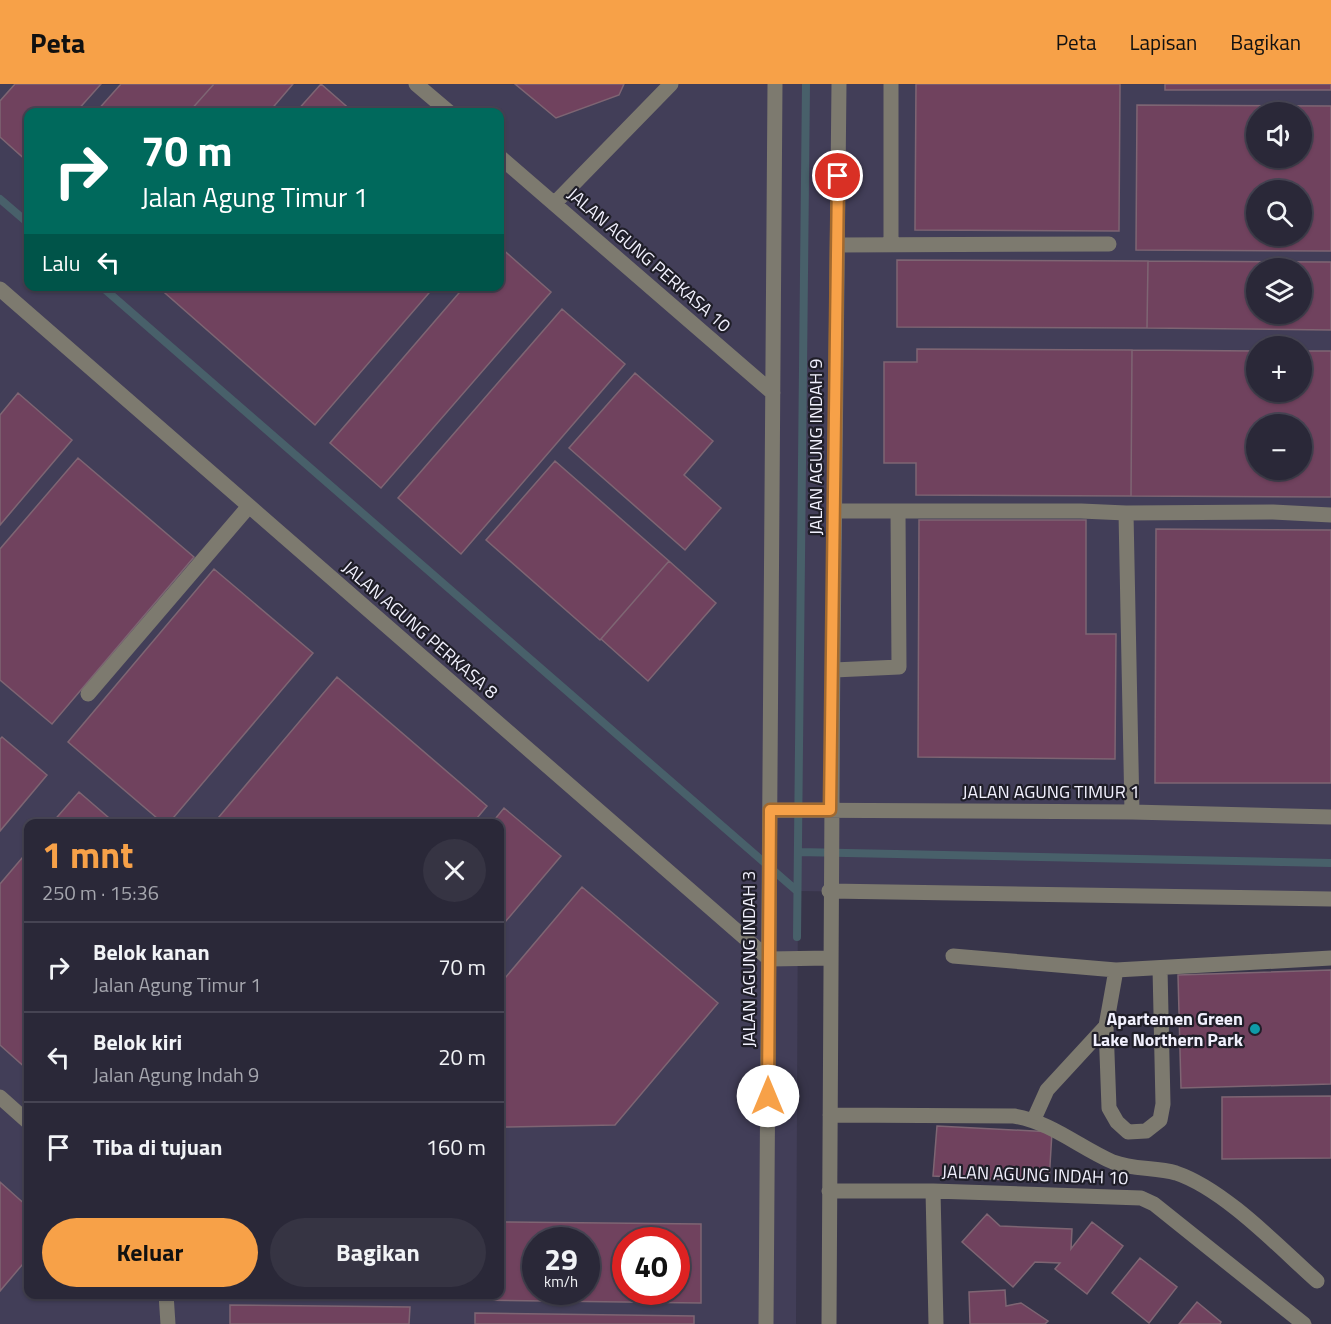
<!DOCTYPE html>
<html lang="id">
<head>
<meta charset="utf-8">
<style>
  :root { --surface:#2a2838; --page:#363443; --text:#f1f3f6; --muted:#a5a6ae; --line:#464453; --accent:#f7a148 }
  body { margin:0; font-family:"Titillium Web",sans-serif; background:var(--page); color:var(--text); height:100vh; display:flex; flex-direction:column; font-size:22px; white-space:nowrap }
  * { box-sizing:border-box; margin:0 }
  p { font-size:20px; color:var(--muted) }
  .icon { flex:none; width:33px; height:33px; fill:none; stroke:currentColor; stroke-width:2; stroke-linecap:round; stroke-linejoin:round }
  .map { position:relative; flex:1; overflow:hidden }
  .panel { position:absolute; left:24px; top:735px; width:480px; height:480px; display:flex; flex-direction:column; background:var(--surface); border-radius:12px; box-shadow:0 2px 4px #0004,0 0 0 2px var(--line) }
  .panel>* { flex:none }
  .banner { position:absolute; left:24px; top:24px; width:480px; height:183px; border-radius:12px; box-shadow:0 2px 4px #0004,0 0 0 2px var(--line); background:#00695c; color:#fff; overflow:hidden }
  .buttons { position:absolute; left:1246px; top:18px; display:grid; gap:12px }
  .buttons a { display:grid; place-items:center; width:66px; height:66px; border-radius:50%; background:var(--surface); box-shadow:0 2px 4px #0004,0 0 0 2px var(--line); font-size:30px }
  .speed { position:absolute; left:522px; top:1143px; display:flex; gap:12px; font-size:30px; font-weight:700; text-align:center }
  .speed>* { display:grid; place-content:center; width:78px; height:78px; border-radius:50%; background:var(--surface); box-shadow:0 2px 4px #0004,0 0 0 2px var(--line); line-height:1 }
  .speed small { font-size:15px; font-weight:400 }
  .speed .limit { border:9px solid #d22; background:#fff; color:#111 }
  .pin { position:absolute; display:grid; place-items:center; width:51px; height:51px; color:#fff; margin:-26px; border:3px solid #fff; border-radius:50%; box-shadow:0 2px 6px #0007 }
  .me { position:absolute; width:66px; margin:-33px; rotate:0deg; stroke-linejoin:round; filter:drop-shadow(0 0 4px #0008) }
  .turn { display:flex; align-items:center; gap:21px; height:126px; padding:0 18px; font-size:27px }
  .turn .icon { width:78px; height:78px; stroke-width:2.5 }
  .turn b { display:block; font-size:42px; line-height:51px }
  .then { display:flex; align-items:center; height:57px; padding:0 18px; background:#0003; gap:12px; font-size:22px }
  .round { display:grid; place-items:center; flex:none; width:63px; height:63px; border-radius:32px; background:var(--page) }
  .head { display:flex; align-items:center; justify-content:space-between; height:102px; padding:0 18px }
  h1 { font-size:36px; font-weight:700; line-height:45px; color:var(--accent) }
  .cta { display:flex; gap:12px; margin-top:auto; padding:12px 18px }
  .cta a { flex:1; height:69px; border-radius:36px; background:var(--accent); color:#111; font-size:24px; font-weight:700; line-height:69px; text-align:center }
  .cta a+a { background:var(--page); color:var(--text) }
  ul { padding:0; list-style:none }
  li { display:flex; align-items:center; gap:18px; height:90px; padding:0 18px; border-top:2px solid var(--line) }
  li div { flex:1 }
  li b { display:block; font-size:22px }
  li em { font-style:normal }
  header { display:flex; align-items:center; gap:36px; box-sizing:border-box; height:84px; padding:0 30px; background:var(--accent); color:#111 }
  header strong { font-size:28px }
  nav { display:flex; gap:33px; margin-inline-start:auto; font-size:21px }
  .map>svg:first-child { display:block }
  .built { fill:#423e58; fill-rule:evenodd }
  .lines { fill:none; stroke-linecap:round; stroke-linejoin:round }
  .stream { stroke:#48606a; stroke-width:8 }
  .building { fill:#70425e; stroke:#7e6573; stroke-width:1.5; fill-rule:evenodd }
  .minor { stroke:#7d7a6f; stroke-width:15 }
  .route-casing { stroke:#a1692f; stroke-width:15 }
  .route { stroke:#f7a148; stroke-width:10 }
  .culture-dot { fill:#0f9aa8; stroke:#1f1e28; stroke-width:2 }
  .labels { text-anchor:middle; stroke-width:4.5; stroke-linejoin:round; paint-order:stroke }
  .street-label { font-size:18px; fill:#f1f0fd; stroke:#1f1e28 }
  .poi-label { font-size:18px; font-weight:bold; fill:#f1f0fd; stroke:#1f1e28; text-anchor:end }
</style>
</head>
<body>
<header>
<strong>Peta</strong>
<nav><a>Peta</a><a>Lapisan</a><a>Bagikan</a></nav>
</header>
<div class="map">
<svg width="1331" height="1240" viewBox="0 0 1331 1240">
  <rect width="100%" height="100%" fill="#38354a"/>
  <path class="built" d="M0,0H1331V815L798,807L796,1240H0ZM28,28H500V202H28ZM1257,28H1302V74H1257ZM1257,106H1302V152H1257ZM1257,184H1302V230H1257ZM1257,262H1302V308H1257ZM1257,340H1302V386H1257ZM28,740H500V1210H28ZM536,1156H586V1208H536ZM626,1156H676V1208H626Z"/>
  <g class="lines">
    <path class="stream" d="M0,115L28,139
      M101,202L797,807
      M798,768L1331,779
      M797,853L806,0"/>
  </g>
  <path class="building" d="M15,0H101L76,28H28V78L0,53V17Z
    M121,0H214L189,28H96Z
    M214,0H293L269,28H189Z
    M321,0L353,28H296Z
    M515,0H624L619,11L556,34Z
    M916,0H1120L1119,147L915,146Z
    M1165,0H1331V6H1165Z
    M1137,21L1331,22V167L1136,166ZM1257,28H1302V74H1257ZM1257,106H1302V152H1257Z
    M500,163L551,208L381,404L330,359L465,202H500Z
    M897,176L1148,177L1147,244L897,243Z
    M1148,177L1331,178V246L1147,244ZM1257,184H1302V230H1257Z
    M157,202H435L315,341Z
    M562,225L625,280L461,470L398,414Z
    M917,265L1132,266L1131,412L916,411V379H884V278H917Z
    M1132,266L1257,267V308H1302V267H1331V413L1131,412ZM1257,340H1302V386H1257Z
    M635,289L713,357L684,391L721,424L685,466L569,364Z
    M18,309L72,356L0,441V331Z
    M78,374L194,473L52,640L0,596V465Z
    M555,377L669,477L600,556L486,456Z
    M919,436H1086V550H1116L1115,675L918,673Z
    M1156,445L1331,446V699H1155Z
    M669,477L716,519L648,597L601,555Z
    M214,485L313,569L168,740H164L68,658Z
    M337,593L487,722L472,740H213Z
    M2,653L47,691L0,747V655Z
    M79,708L116,740H51Z
    M504,724L561,772L500,844V740H491Z
    M28,767V986L0,961V800Z
    M582,803L718,919L615,1041L504,1043L500,1039V900Z
    M1331,886V1000L1181,1004L1178,891Z
    M1331,1012V1074L1222,1075V1013Z
    M937,1042L1052,1048L1049,1098L933,1092Z
    M0,1098L28,1123V1174L0,1207Z
    M987,1130L1000,1142L1072,1145L1071,1165L1092,1138L1123,1162L1087,1210L1055,1185L1060,1179L1035,1178L1013,1203L962,1158Z
    M500,1138L701,1140V1219L476,1216V1210H500ZM536,1156H586V1208H536ZM626,1156H676V1208H626Z
    M1140,1174L1177,1203L1149,1239L1112,1209Z
    M1005,1206L1006,1222L1021,1219L1048,1237L1045,1240H970L969,1208Z
    M1197,1218L1221,1238L1220,1240H1179Z
    M230,1221L410,1223L409,1240H230Z
    M475,1229L694,1232V1240H475Z"/>
  <g class="lines">
    <path class="minor" d="M416,0L449,28
      M891,0V161
      M500,73L773,309
      M554,120L671,0
      M838,161L1109,160
      M0,205L769,875L830,874
      M835,427H1081L1126,429L1132,728
      M1126,429L1273,428L1331,431
      M834,586L899,583L898,427
      M88,610L249,422
      M770,726L1132,728L1331,733
      M829,807L1331,815
      M953,872L1116,886L1331,874
      M1116,886L1106,942L1109,1024L1117,1038L1128,1048L1146,1047L1160,1036L1163,1020L1160,884
      M0,1013L28,1038
      M830,1031L1014,1032C1051,1038 1079,1063 1113,1078C1133,1086 1156,1083 1176,1089C1224,1105 1279,1163 1317,1197
      M1034,1035L1047,1006L1106,942
      M829,1107H933L1141,1114L1154,1120L1304,1240
      M933,1107L936,1240
      M166,1210L168,1240
      M766,1240L775,0
      M829,1240C829,827 835,413 839,0"/>
  </g>
  <g class="lines">
    <defs>
      <path id="route" d="M768,1012L770,726H830L838,92"/>
    </defs>
    <use href="#route" class="route-casing"/>
    <use href="#route" class="route"/>
  </g>
  <circle class="culture-dot" cx="1255" cy="945" r="6"/>
  <g class="labels">
    <g class="street-label">
      <text transform="translate(649 176) rotate(41)" y="6">JALAN AGUNG PERKASA 10</text>
      <text transform="translate(816 363) rotate(-90)" y="6">JALAN AGUNG INDAH 9</text>
      <text transform="translate(420 546) rotate(41)" y="6">JALAN AGUNG PERKASA 8</text>
      <text x="1051" y="714">JALAN AGUNG TIMUR 1</text>
      <text transform="translate(749 875) rotate(-90)" y="6">JALAN AGUNG INDAH 3</text>
      <text transform="translate(1035 1091) rotate(2)" y="6">JALAN AGUNG INDAH 10</text>
    </g>
    <g class="poi-label">
      <text x="1243" y="941">Apartemen Green<tspan x="1243" dy="21">Lake Northern Park</tspan></text>
    </g>
  </g>
</svg>
<div class="buttons">
<a><svg class="icon" aria-label="sound" viewBox="0 0 24 24"><path d="M4 9h4l5-4v14l-5-4H4zM17 9q2 3 0 6"/></svg></a>
<a><svg class="icon" aria-label="search" viewBox="0 0 24 24"><circle cx="10" cy="10" r="6"/><path d="M15 15l6 6"/></svg></a>
<a><svg class="icon" aria-label="layers" viewBox="0 0 24 24"><path d="M12 4l9 5-9 5-9-5zM3 14l9 5 9-5"/></svg></a>
<a>+</a>
<a>−</a>
</div>
<div class="speed"><div>29<small>km/h</small></div><div class="limit">40</div></div>
<div class="pin" style="left:838px;top:92px;background:#d93025"><svg class="icon" aria-label="arrive" viewBox="0 0 24 24"><path d="M6 21V4h12l-3 4 3 4H6"/></svg></div>
<svg class="me" style="left:768px;top:1012px" viewBox="-20 -20 40 40"><circle r="19" fill="#fff"/><path d="M0-13L10 11 0 6-10 11z" fill="#f7a148"/></svg>
<div class="banner">
<div class="turn"><svg class="icon" aria-label="right" viewBox="0 0 24 24"><path d="M7 20v-9h11M14 6l5 5-5 5"/></svg><div><b>70 m</b>Jalan Agung Timur 1</div></div>
<div class="then">Lalu<svg class="icon" aria-label="left" viewBox="0 0 24 24"><path d="M17 20v-9H6M10 6l-5 5 5 5"/></svg></div>
</div>
<section class="panel">
<div class="head"><div><h1>1 mnt</h1><p>250 m · 15:36</p></div><a class="round"><svg class="icon" aria-label="close" viewBox="0 0 24 24"><path d="M6 6l12 12M18 6L6 18"/></svg></a></div>
<ul>
<li><svg class="icon" aria-label="right" viewBox="0 0 24 24"><path d="M7 20v-9h11M14 6l5 5-5 5"/></svg><div><b>Belok kanan</b><p>Jalan Agung Timur 1</p></div><em>70 m</em></li>
<li><svg class="icon" aria-label="left" viewBox="0 0 24 24"><path d="M17 20v-9H6M10 6l-5 5 5 5"/></svg><div><b>Belok kiri</b><p>Jalan Agung Indah 9</p></div><em>20 m</em></li>
<li><svg class="icon" aria-label="arrive" viewBox="0 0 24 24"><path d="M6 21V4h12l-3 4 3 4H6"/></svg><div><b>Tiba di tujuan</b></div><em>160 m</em></li>
</ul>
<div class="cta"><a>Keluar</a><a>Bagikan</a></div>
</section>
</div>
</body>
</html>
